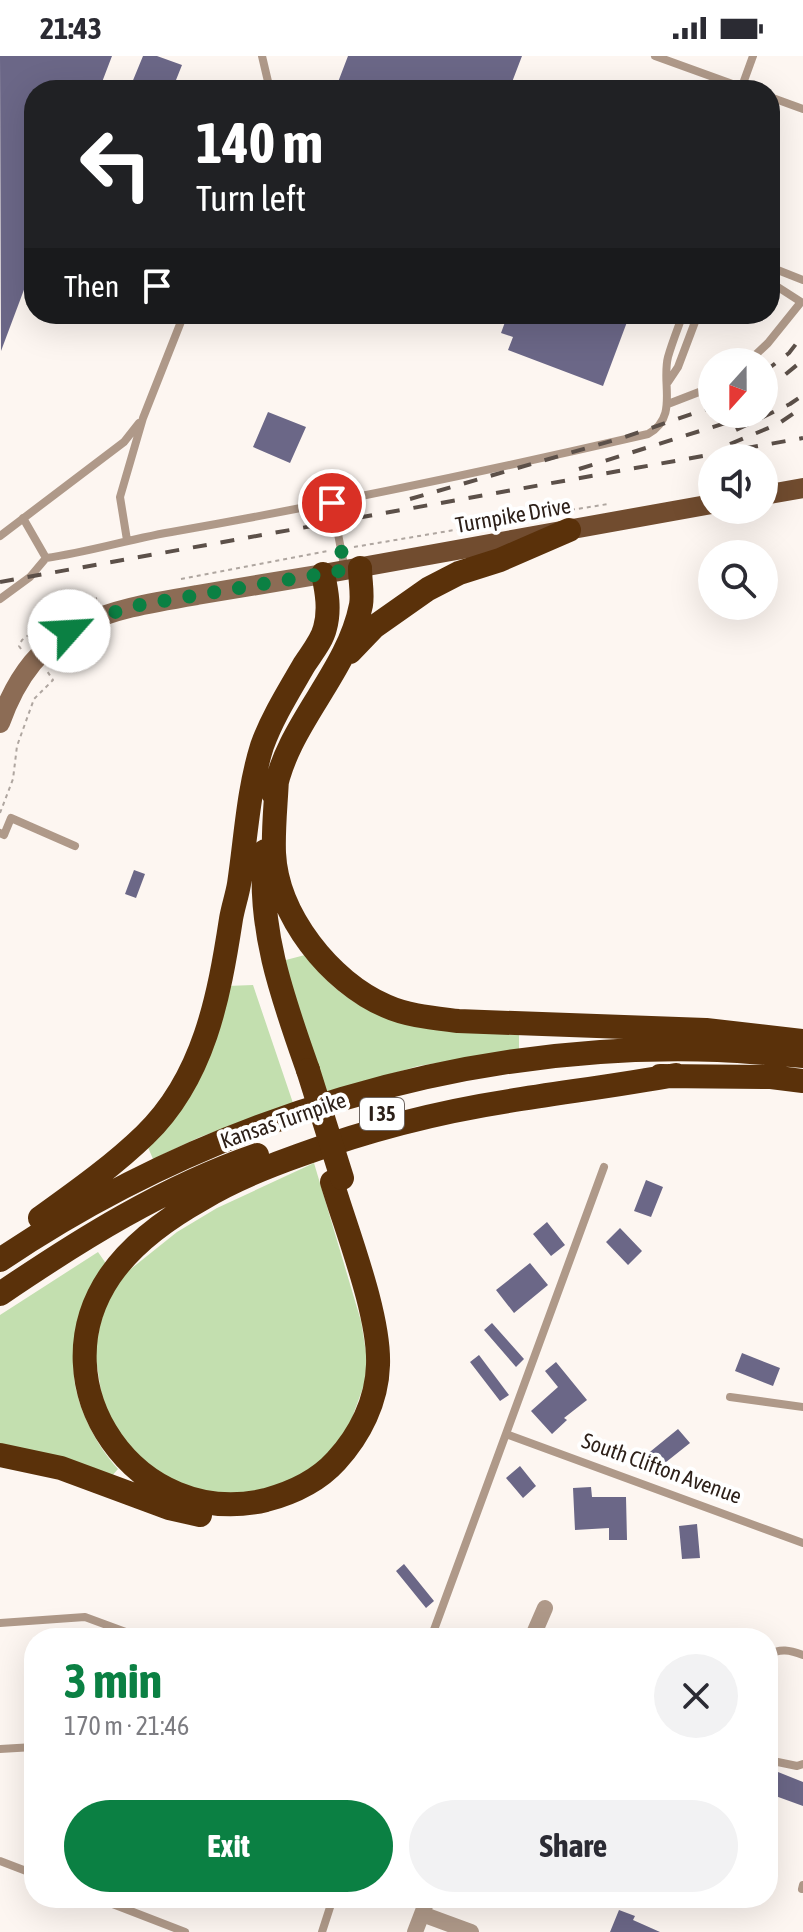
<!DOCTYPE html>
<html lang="en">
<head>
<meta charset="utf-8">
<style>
  :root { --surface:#fff; --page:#f2f2f3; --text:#2b2b33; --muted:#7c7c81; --accent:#0b8043 }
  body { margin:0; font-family:"Asap Condensed",sans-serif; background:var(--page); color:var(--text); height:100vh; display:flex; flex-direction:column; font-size:30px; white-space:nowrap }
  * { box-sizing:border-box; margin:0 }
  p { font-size:26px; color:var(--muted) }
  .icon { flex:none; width:44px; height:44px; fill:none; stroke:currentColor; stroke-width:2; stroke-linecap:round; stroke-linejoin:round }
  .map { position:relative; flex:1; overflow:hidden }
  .drawer { position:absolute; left:24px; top:1572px; width:754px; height:280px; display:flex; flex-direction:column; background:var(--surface); border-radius:32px; box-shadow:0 8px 32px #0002 }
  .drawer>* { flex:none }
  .hud { position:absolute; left:24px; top:24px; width:756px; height:244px; border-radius:32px; box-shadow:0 8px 32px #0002; background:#202124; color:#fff; overflow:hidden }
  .needle { width:52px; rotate:201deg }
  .buttons { position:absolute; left:698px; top:292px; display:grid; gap:16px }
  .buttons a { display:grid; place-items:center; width:80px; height:80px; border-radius:50%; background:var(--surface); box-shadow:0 8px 32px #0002; font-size:40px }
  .pin { position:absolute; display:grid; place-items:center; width:68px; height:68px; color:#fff; margin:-34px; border:4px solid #fff; border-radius:50%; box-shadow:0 2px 8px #0007 }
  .me { position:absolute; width:88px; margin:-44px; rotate:64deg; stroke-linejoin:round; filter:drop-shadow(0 0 6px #0008) }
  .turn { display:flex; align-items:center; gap:28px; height:168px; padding:0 40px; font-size:36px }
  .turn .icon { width:104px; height:104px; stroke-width:2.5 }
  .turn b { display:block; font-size:56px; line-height:68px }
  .then { display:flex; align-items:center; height:76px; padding:0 40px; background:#0003; gap:16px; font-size:30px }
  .round { display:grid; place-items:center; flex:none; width:84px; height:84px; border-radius:42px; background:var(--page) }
  .overview { display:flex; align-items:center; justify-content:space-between; height:136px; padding:0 40px }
  h1 { font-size:48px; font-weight:700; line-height:60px; color:var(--accent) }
  .primary-button { display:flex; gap:16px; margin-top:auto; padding:16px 40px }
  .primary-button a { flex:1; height:92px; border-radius:48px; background:var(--accent); color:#fff; font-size:32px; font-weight:700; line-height:92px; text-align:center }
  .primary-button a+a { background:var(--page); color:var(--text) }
  .status { display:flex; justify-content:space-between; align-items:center; height:56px; padding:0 40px; background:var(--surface); direction:ltr }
  .status svg { height:22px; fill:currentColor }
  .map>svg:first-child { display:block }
  .green { fill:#c3dfaf }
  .building { fill:#6b6787 }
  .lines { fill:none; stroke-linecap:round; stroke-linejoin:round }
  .path { stroke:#afa6a0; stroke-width:2; stroke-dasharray:4 4; stroke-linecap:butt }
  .lane { stroke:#af9989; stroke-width:8 }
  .street { stroke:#af9989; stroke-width:16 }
  .secondary { stroke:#8c6c55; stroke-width:20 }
  .primary { stroke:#714c2f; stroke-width:20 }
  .highway { stroke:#5a310a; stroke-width:24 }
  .rail { stroke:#5c5049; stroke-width:4; stroke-dasharray:14 14; stroke-linecap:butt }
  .highway-bridge { stroke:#5a310a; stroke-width:24 }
  .route { stroke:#0b8043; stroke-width:14; stroke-dasharray:0 25.2 }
  .labels { text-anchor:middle; stroke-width:8; stroke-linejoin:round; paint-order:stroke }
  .shield { fill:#fff; stroke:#6c635e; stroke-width:2 }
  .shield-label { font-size:20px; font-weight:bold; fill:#2d2019 }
  .street-label { font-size:22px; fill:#2d2019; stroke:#fff }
</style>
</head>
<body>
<div class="status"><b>21:43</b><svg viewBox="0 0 49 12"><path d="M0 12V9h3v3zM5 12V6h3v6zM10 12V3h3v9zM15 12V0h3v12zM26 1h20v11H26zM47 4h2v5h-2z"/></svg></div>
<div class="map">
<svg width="803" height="1876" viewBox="0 0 803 1876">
  <rect width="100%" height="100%" fill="#fdf6f1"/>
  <path class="green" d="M305,899C365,978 429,972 519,979V994L418,1010L321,1039L282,905Z
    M253,929L293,1047L200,1081L153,1103L147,1089L227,930Z
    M314,1107L361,1265L367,1302L365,1326L347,1376L310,1417L255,1439L196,1436L152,1417L105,1360L95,1297L100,1269L108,1243L127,1216L177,1176L217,1152Z
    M98,1196L107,1209C97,1237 80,1270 75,1298C67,1335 94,1387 118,1413L111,1421L0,1391V1259Z"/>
  <path class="building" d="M0,0H112L99,34H34V207L1,295Z
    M143,0H157L182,9L172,34H129Z
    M348,0H522L509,34H335Z
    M508,258H630L603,330L508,294L513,281L501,277Z
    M268,356L306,371L290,407L253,391Z
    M134,814L145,818L136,842L125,838Z
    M646,1124L663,1131L651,1161L634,1155Z
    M547,1166L565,1189L551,1200L533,1178Z
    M620,1172L642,1195L628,1209L606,1186Z
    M530,1207L548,1229L514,1257L496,1234Z
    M492,1267L524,1303L516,1311L484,1274Z
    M742,1297L780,1312L773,1330L735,1315Z
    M479,1299L509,1339L500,1345L470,1306Z
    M556,1306L587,1344L564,1362L567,1364L552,1378L531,1355L558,1331L545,1315Z
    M678,1373L690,1387L651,1418L640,1404Z
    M520,1410L536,1430L523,1442L506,1422Z
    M591,1431L592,1441H626L627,1484H609V1472L575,1474L573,1432Z
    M697,1468L700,1502L682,1503L679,1470Z
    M404,1508L434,1545L426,1552L396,1515Z
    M778,1716L803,1726V1750L770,1738Z
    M619,1854L635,1860L633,1864L660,1876H610Z"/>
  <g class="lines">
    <path class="path" d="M571,454L608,448
      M354,491L561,456
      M181,523L328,495
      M21,593L19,590L22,584L65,553L97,542
      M0,757L13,723L17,690L34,643L53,624L47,615"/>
    <path class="lane" d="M262,0L270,34
      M655,0L749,34
      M741,33L753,0
      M770,41L803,53
      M770,211L803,224
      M748,306L768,287L801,246L770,226
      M668,326L678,311L698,258
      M668,348L712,331
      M332,447L345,514
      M23,462L46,502
      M0,480L124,386L139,367
      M127,484L120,441L143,362L184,258
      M0,543L30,521L46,502C90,496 133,482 177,475C335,447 492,414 648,378C679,361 661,328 668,301C672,287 678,272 683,258
      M0,777L4,779L11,762L75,790
      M730,1341L803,1351
      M506,1378L803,1487
      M0,1567L85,1561L142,1582
      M431,1582L604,1111
      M768,1599C780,1592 790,1594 803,1599
      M0,1693L34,1691
      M768,1704L797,1710L803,1708
      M0,1805L34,1818
      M802,1833L803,1829
      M97,1842L185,1876
      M322,1876L333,1842"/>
    <path class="street" d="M532,1582L545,1552
      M422,1858L471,1876
      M415,1876L428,1842"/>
    <path class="secondary" d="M0,667C36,566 102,555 197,539C239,532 281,525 323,518"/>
    <path class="primary" d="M764,439L803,432
      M323,518L712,448"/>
    <path class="highway" d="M350,596L374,571L428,533L459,517L500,504L569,474
      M277,722C276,747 273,772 274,797C277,859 330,926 386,950C408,960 434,962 458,965L706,974L803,985
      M274,739C286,668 347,619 361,549C363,538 360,524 360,512
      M265,795C257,872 283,943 308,1014
      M660,1020L771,1021L803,1025
      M332,1126C347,1176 380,1259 378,1309C377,1345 360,1379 336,1405C317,1426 292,1437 266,1444C138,1475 35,1330 110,1220C132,1188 168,1162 202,1143C233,1124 266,1111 300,1099C368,1074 438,1056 509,1045C565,1036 620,1029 676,1019
      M40,1162C76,1136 113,1110 145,1079C204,1022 219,941 231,863C233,851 237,840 239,828C246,781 248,735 262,690C272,662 289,635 304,609C311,598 322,585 325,572C330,554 327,536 323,518
      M0,1204C209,1063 466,985 718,994C746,995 775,998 803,1000
      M0,1238C81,1183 164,1131 257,1099
      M0,1399L61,1412L169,1452L200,1459"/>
    <path class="rail" d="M764,316L789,297L803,279
      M764,336L803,304
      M736,374L790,348L803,339
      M730,388L778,368L803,351
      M579,413L735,364L746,358
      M410,443L625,381L712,351
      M0,526L803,382"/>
    <path class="highway-bridge" d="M308,1014L342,1122"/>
  </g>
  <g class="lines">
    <path class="route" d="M69,575L90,564L134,550L345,514L332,447"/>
  </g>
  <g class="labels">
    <rect class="shield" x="360" y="1042" width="44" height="32" rx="6"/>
    <g class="shield-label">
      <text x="382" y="1065">I 35</text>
    </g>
    <g class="street-label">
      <text transform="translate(513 459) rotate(-10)" y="8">Turnpike Drive</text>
      <text transform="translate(283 1064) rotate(-19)" y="8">Kansas Turnpike</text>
      <text transform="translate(662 1412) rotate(20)" y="8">South Clifton Avenue</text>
    </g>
  </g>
</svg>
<div class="buttons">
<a><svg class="needle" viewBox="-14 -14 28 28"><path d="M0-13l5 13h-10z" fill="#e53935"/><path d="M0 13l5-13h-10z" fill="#7c7c81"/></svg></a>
<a><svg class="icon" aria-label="sound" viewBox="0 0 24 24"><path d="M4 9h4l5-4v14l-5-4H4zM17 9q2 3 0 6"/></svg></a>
<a><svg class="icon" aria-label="search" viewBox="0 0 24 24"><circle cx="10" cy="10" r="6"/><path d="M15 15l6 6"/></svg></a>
</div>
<div class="pin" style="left:332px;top:447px;background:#d93025"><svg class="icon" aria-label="arrive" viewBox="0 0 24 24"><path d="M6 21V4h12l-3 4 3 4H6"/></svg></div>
<svg class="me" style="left:69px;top:575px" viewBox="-20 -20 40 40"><circle r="19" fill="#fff"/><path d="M0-13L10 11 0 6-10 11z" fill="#0b8043"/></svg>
<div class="hud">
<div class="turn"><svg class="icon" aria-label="left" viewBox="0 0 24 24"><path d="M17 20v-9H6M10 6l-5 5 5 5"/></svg><div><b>140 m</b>Turn left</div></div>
<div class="then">Then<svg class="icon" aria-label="arrive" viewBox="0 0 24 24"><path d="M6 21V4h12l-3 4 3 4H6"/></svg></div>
</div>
<section class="drawer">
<div class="overview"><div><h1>3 min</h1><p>170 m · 21:46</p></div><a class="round"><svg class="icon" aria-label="close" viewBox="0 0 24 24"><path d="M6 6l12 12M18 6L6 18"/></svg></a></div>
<div class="primary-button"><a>Exit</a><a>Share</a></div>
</section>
</div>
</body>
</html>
